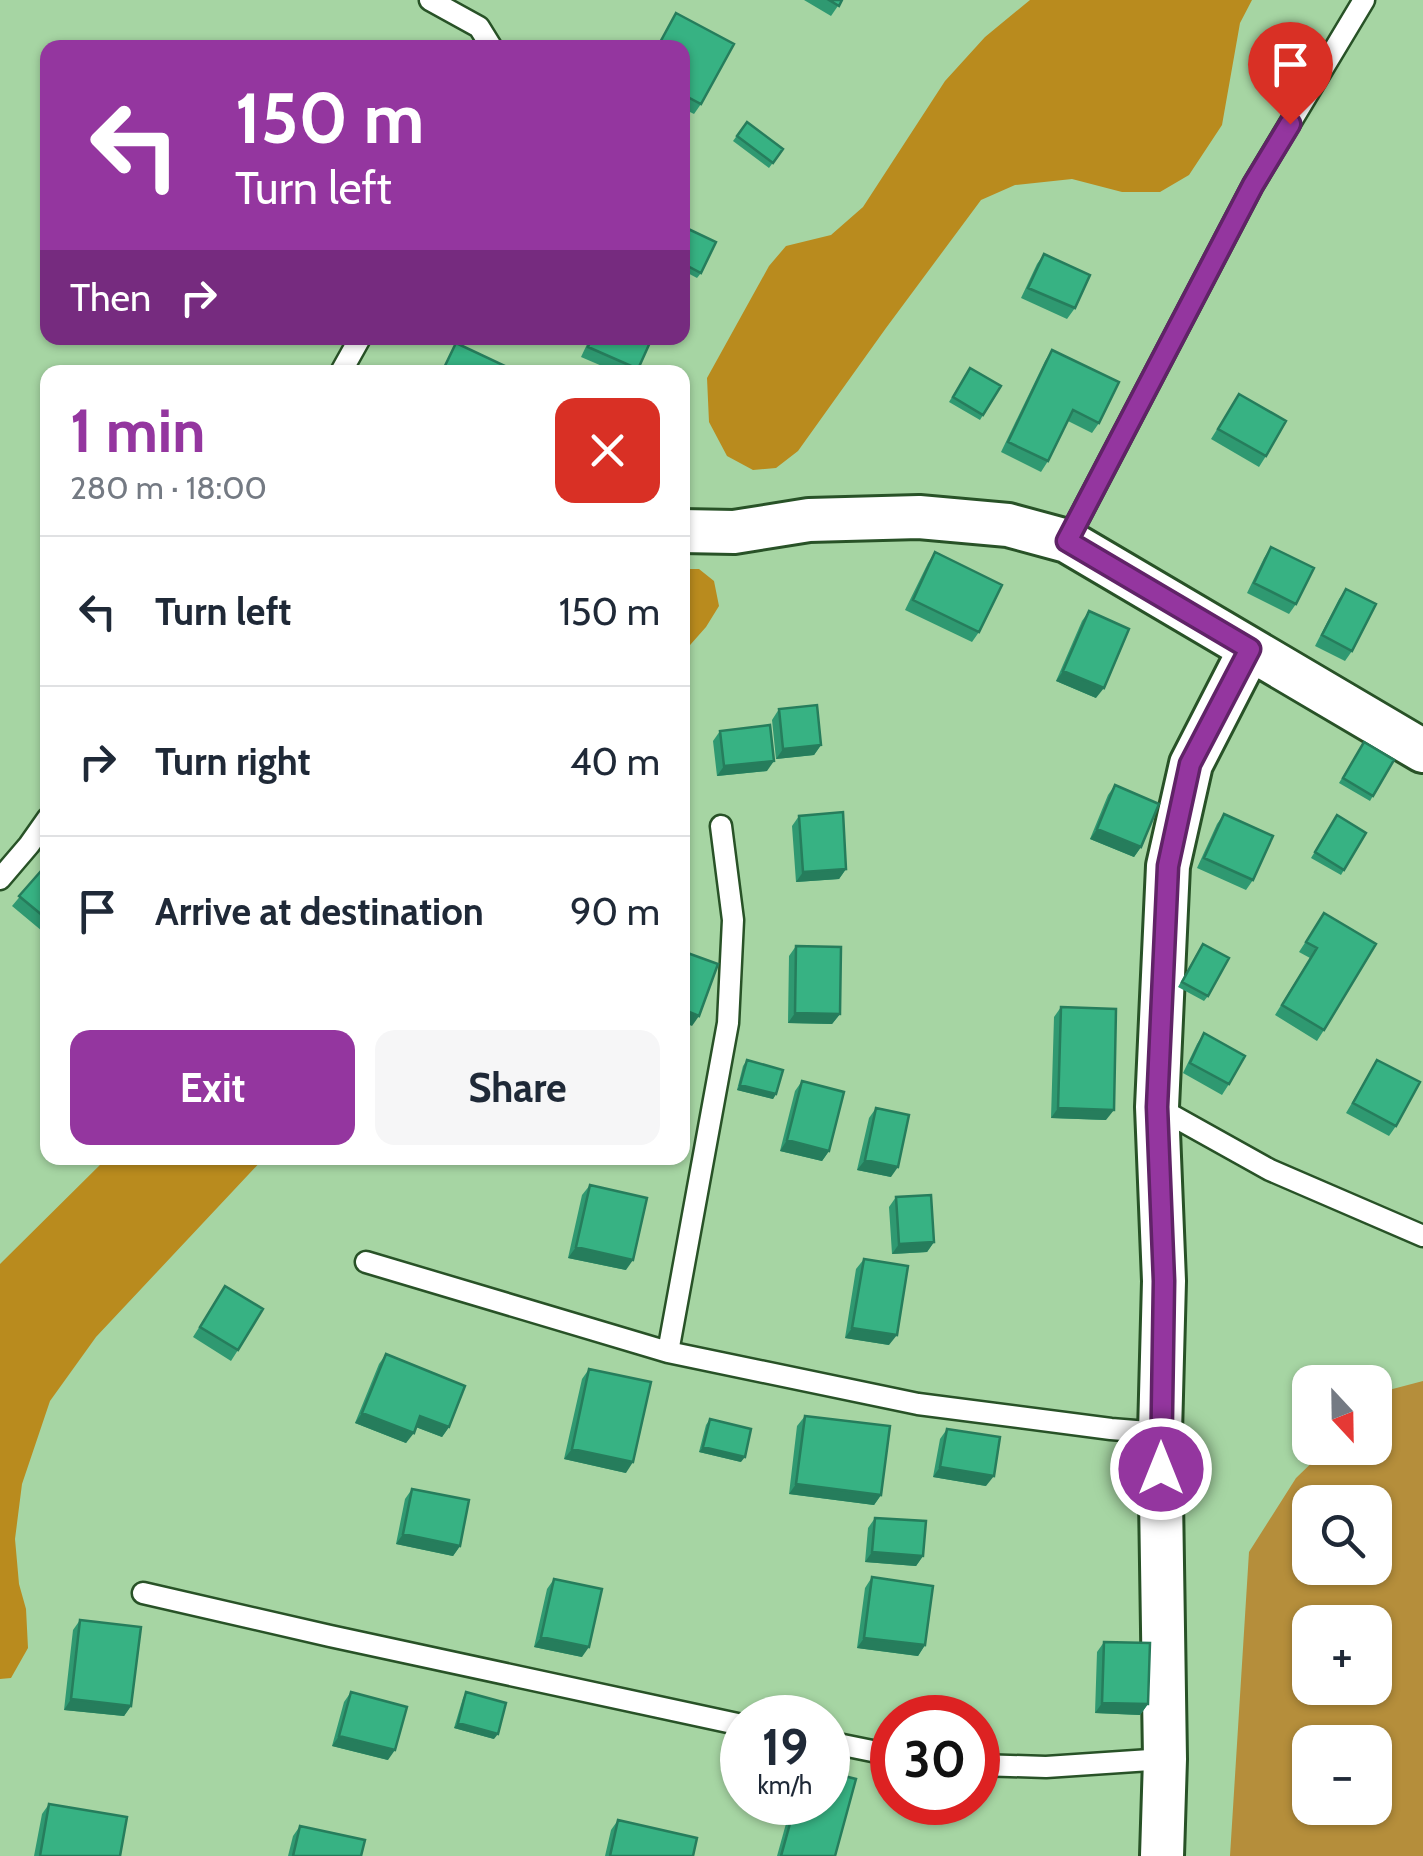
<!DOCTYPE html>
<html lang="en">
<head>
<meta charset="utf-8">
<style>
  :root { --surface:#fff; --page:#f6f6f7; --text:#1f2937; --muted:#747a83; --line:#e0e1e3; --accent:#94369f }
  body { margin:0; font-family:Cabin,sans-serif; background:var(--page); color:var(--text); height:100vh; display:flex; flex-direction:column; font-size:38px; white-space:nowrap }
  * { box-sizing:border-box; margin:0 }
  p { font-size:32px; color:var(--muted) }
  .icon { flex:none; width:55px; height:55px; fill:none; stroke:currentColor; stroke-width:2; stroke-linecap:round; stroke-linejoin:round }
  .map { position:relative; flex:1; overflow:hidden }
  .details { position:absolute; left:40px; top:365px; width:650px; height:800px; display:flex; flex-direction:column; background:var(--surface); border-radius:20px; box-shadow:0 2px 8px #0004 }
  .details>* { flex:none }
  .hud { position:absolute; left:40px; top:40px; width:650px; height:305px; border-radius:20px; box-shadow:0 2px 8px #0004; background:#94369f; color:#fff; overflow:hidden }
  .needle { width:65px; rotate:158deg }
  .controls { position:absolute; left:1292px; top:1365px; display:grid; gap:20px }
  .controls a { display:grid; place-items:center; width:100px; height:100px; border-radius:20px; background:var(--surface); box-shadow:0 2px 8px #0004; font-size:50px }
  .speed { position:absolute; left:720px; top:1695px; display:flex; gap:20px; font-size:50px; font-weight:700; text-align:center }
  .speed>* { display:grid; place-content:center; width:130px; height:130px; border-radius:50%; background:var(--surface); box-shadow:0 2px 8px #0004; line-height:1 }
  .speed small { font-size:25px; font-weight:400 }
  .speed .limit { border:15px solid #d22; background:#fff; color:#111 }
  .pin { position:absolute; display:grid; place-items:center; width:85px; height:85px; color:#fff; margin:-102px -42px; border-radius:50% 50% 50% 0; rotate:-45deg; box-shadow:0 0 10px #0007 }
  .pin .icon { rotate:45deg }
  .me { position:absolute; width:110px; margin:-55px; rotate:0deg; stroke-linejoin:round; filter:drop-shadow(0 0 8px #0008) }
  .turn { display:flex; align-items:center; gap:35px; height:210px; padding:0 30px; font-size:45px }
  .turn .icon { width:130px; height:130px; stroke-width:2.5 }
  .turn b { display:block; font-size:70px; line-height:85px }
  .then { display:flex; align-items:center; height:95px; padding:0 30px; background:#0003; gap:20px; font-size:38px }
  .round { display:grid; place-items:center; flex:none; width:105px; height:105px; border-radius:20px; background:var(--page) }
  .overview { display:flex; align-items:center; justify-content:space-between; height:170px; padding:0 30px }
  h1 { font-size:60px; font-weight:800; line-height:75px; color:var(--accent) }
  .button { display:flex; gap:20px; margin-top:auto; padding:20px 30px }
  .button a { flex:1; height:115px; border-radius:20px; background:var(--accent); color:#fff; font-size:40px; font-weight:800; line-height:115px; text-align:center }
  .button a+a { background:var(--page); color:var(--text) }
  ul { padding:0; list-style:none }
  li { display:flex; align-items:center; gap:30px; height:150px; padding:0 30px; border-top:2px solid var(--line) }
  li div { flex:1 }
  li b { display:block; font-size:38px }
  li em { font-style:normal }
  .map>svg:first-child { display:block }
  .green { fill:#b58e3b; fill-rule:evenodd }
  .forest { fill:#b98b1e }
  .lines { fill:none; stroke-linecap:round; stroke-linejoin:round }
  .service-casing { stroke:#285227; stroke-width:25 }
  .minor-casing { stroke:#285227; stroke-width:48 }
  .service { stroke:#fff; stroke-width:20 }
  .minor { stroke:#fff; stroke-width:42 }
  .wall { fill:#2f9971 }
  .shaded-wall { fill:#267d5c }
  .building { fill:#37b283; stroke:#267d5c; stroke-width:2.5 }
  .route-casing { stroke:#602367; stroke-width:25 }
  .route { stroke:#94369f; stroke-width:18 }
</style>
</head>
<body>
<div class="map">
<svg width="1423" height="1856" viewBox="0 0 1423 1856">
  <rect width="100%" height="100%" fill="#a6d5a3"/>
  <path class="green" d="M1423,1381V1856H1230L1249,1552L1296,1478L1327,1448H1375V1400L1385,1391ZM1310,1502H1375V1568H1310ZM1310,1622H1375V1688H1310ZM1375,1742V1808H1310V1742Z"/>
  <path class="forest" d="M1030,0H1252L1240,23L1222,125L1189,175L1160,192H1122L1072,179L1015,185L981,200L886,328L798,451L776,468L753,470L727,456L709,422L707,378L769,266L786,246L831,235L863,207L945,81L985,37Z
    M683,569H699L714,581L719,606L706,627L683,653Z
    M107,1158H264L96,1337L50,1401L22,1484L15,1539L19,1584L26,1609L28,1648L11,1678L0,1679V1264Z"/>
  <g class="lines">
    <defs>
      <path id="service" d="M430,0L479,27L492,48
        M341,372L360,338
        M1067,541L1253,185L1364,0
        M0,879L29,845L48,818
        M1157,1107L1270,1170L1423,1236
        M366,1262L668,1352L918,1404L1111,1429L1160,1433
        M668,1352L728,1023L733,920L721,826
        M143,1593L330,1636L742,1725
        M828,1742L892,1755
        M978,1765L1046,1767L1165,1759"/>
      <path id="minor" d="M682,531L734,532L809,520L919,517L1008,525L1067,541L1423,751
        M1162,1856L1165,1759L1160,1433L1164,1281L1157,1107L1168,866L1191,764L1250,649"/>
    </defs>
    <use href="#service" class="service-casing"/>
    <use href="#minor" class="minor-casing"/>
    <use href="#service" class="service"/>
    <use href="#minor" class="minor"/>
  </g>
  <path class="wall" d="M804,0H842L831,16Z
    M676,13L701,104L694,114L682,108V48H656Z
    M747,122L783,149L769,168L733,141Z
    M682,226L701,273L697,278L682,270Z
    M1044,254L1075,308L1067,319L1021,298L1037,264Z
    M590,338H652L636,372H616L581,357Z
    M1052,350L1099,423L1092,433L1068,421L1048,461L1041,472L1001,452L1045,361Z
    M970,368L1001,386L980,420L949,402Z
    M1239,394L1266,456L1259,467L1211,439Z
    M1271,547L1296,604L1289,614L1247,593L1264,558Z
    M935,552L979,632L972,642L905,610L928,563Z
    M1346,589L1352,651L1345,661L1315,646L1339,599Z
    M1089,611L1096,698L1056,681L1082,621Z
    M779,709L821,745L814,755L776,759L772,720Z
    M720,731L767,771L717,776L713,741Z
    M1364,742L1394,760L1370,801L1339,783Z
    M1115,785L1141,847L1134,857L1090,839L1108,795Z
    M1224,814L1253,880L1246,890L1197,868L1217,824Z
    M1337,815L1366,833L1341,875L1311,858Z
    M799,816L846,869L839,879L796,882L792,826Z
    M48,863V936L12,906Z
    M1324,913V1030L1317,1041L1275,1015L1310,958L1299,952Z
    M796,946L840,1014L832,1024L788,1023L789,956Z
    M1199,950L1208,996L1204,1001L1178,987Z
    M1061,1007L1106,1120L1051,1118L1054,1017Z
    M1204,1033L1229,1084L1222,1095L1183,1073L1197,1044Z
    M747,1060L776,1094L773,1099L737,1090L743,1066Z
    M1377,1060L1396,1126L1389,1136L1346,1113Z
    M802,1081L829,1151L822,1161L780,1151L795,1091Z
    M876,1108L891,1177L857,1170L869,1118Z
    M590,1185L626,1270L568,1258L582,1195Z
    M896,1197L934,1242L927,1252L892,1254L889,1207Z
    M864,1259L889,1345L845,1338L856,1269Z
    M225,1286L238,1350L231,1361L193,1337Z
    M386,1354L449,1427L442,1437L416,1427L406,1443L355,1423L379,1364Z
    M589,1369L626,1473L564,1459L582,1379Z
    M805,1416L881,1495L874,1505L789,1494L797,1426Z
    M710,1419L741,1462L699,1452L706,1425Z
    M947,1429L986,1486L933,1477L940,1439Z
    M412,1489L460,1546L453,1556L396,1544L405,1499Z
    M875,1518L923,1556L916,1566L865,1562L868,1528Z
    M872,1577L925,1645L918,1656L857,1648L865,1588Z
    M554,1579L582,1657L534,1647L547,1589Z
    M80,1620L131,1706L124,1716L64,1710L73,1630Z
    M1104,1642L1148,1704L1140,1715L1095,1713L1097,1652Z
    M351,1692L388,1760L332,1746L344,1702Z
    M466,1692L494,1739L454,1728L463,1698Z
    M792,1802H828L835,1856H777Z
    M49,1804L120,1856H34L42,1814Z
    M618,1820L693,1856H605L611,1830Z
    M300,1826L361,1856H288L293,1836Z"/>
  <path class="shaded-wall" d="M1063,671L1104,688L1096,698L1056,681Z
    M821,745L814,755L776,759L783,749Z
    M774,761L767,771L717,776L724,766Z
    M1097,829L1141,847L1134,857L1090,839Z
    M846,869L839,879L796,882L803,872Z
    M682,1009L699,1016L692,1026L682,1022Z
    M795,1013L840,1014L832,1024L788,1023Z
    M740,1085L776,1094L773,1099L737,1090Z
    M1058,1108L1114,1110L1106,1120L1051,1118Z
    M787,1140L829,1151L822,1161L780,1151Z
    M642,1158H660L657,1161Z
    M865,1160L898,1167L891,1177L857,1170Z
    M934,1242L927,1252L892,1254L899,1244Z
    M576,1247L633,1260L626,1270L568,1258Z
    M852,1328L897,1335L889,1345L845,1338Z
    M362,1413L414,1433L406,1443L355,1423Z
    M420,1416L449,1427L442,1437L413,1426Z
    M703,1447L745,1457L741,1462L699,1452Z
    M572,1449L633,1462L626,1473L564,1459Z
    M940,1467L994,1476L986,1486L933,1477Z
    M796,1484L881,1495L874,1505L789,1494Z
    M403,1534L460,1546L453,1556L396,1544Z
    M872,1552L923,1556L916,1566L865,1562Z
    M541,1637L589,1647L582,1657L534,1647Z
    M864,1638L925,1645L918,1656L857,1648Z
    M71,1699L131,1706L124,1716L64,1710Z
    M1102,1703L1148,1704L1140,1715L1095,1713Z
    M458,1723L498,1734L494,1739L454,1728Z
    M339,1736L395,1750L388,1760L332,1746Z"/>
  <path class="building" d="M829,0H842L839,6Z
    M676,13L734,44L701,104L682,94V48H657Z
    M747,122L783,149L773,163L737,136Z
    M682,226L716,242L701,273L682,263Z
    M1044,254L1090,275L1075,308L1028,288Z
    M592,338H652L638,369L588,347Z
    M456,343L518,372H442Z
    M1052,350L1119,382L1099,423L1073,410L1048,461L1008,442Z
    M970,368L1001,386L983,415L953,397Z
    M1239,394L1286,421L1266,456L1218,429Z
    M1271,547L1314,568L1296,604L1254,583Z
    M935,552L1002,585L979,632L913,600Z
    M1346,589L1376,604L1352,651L1322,635Z
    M1089,611L1129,629L1104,688L1063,671Z
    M817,705L821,745L783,749L779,709Z
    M770,725L774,761L724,766L720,731Z
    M1364,742L1394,760L1373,796L1343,778Z
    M1115,785L1159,804L1141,847L1097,829Z
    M843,812L846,869L803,872L799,816Z
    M1224,814L1273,836L1253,880L1204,858Z
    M1337,815L1366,833L1344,870L1315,852Z
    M48,863V920L19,896Z
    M1324,913L1376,944L1324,1030L1282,1005L1317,948L1306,942Z
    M1203,944L1229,958L1208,996L1182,982Z
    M796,946L841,947L840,1014L795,1013Z
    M682,951L718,964L699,1016L682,1009Z
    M1061,1007L1116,1009L1114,1110L1058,1108Z
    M1204,1033L1245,1056L1229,1084L1190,1063Z
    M747,1060L783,1070L776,1094L740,1085Z
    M1377,1060L1420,1082L1396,1126L1353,1103Z
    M802,1081L844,1092L829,1151L787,1140Z
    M876,1108L909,1115L898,1167L865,1160Z
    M590,1185L647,1198L633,1260L576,1247Z
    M931,1195L934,1242L899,1244L896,1197Z
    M864,1259L908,1266L897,1335L852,1328Z
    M225,1286L263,1309L238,1350L200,1327Z
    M386,1354L465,1386L449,1427L420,1416L414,1433L362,1413Z
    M589,1369L651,1382L633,1462L572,1449Z
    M805,1416L890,1426L881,1495L796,1484Z
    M710,1419L751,1429L745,1457L703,1447Z
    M947,1429L1000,1437L994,1476L940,1467Z
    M412,1489L469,1500L460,1546L403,1534Z
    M875,1518L926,1521L923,1556L872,1552Z
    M872,1577L933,1586L925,1645L864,1638Z
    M554,1579L602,1589L589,1647L541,1637Z
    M80,1620L141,1627L131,1706L71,1699Z
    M1104,1642L1150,1643L1148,1704L1102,1703Z
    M351,1692L407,1707L395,1750L339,1736Z
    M466,1692L506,1703L498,1734L458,1723Z
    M828,1772L856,1779L835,1856H781L796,1802H828Z
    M49,1804L127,1817L120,1856H40Z
    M618,1820L697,1838L693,1856H610Z
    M300,1826L365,1840L361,1856H293Z"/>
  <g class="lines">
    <defs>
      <path id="route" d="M1161,1469L1164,1281L1157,1107L1168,866L1190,764L1250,649L1067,541L1253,185L1290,124"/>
    </defs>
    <use href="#route" class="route-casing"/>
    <use href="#route" class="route"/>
  </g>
</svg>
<div class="controls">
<a><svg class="needle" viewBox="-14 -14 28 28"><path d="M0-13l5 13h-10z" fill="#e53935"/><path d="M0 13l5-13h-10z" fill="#747a83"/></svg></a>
<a><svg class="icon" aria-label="search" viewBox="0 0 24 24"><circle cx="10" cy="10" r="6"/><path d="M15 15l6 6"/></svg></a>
<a>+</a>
<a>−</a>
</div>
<div class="speed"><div>19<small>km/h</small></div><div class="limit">30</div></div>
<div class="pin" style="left:1290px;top:124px;background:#d93025"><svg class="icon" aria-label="arrive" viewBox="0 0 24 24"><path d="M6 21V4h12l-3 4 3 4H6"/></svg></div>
<svg class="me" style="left:1161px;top:1469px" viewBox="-20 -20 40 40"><circle r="17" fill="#94369f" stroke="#fff" stroke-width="3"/><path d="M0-11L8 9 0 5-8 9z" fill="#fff"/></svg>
<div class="hud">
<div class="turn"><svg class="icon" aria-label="left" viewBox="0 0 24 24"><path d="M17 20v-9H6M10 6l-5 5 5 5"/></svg><div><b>150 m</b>Turn left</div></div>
<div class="then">Then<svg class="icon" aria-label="right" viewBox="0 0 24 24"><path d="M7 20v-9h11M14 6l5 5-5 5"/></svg></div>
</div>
<section class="details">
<div class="overview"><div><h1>1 min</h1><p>280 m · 18:00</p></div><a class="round" style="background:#d93025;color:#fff"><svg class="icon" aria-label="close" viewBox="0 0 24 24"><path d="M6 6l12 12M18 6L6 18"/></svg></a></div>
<ul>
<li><svg class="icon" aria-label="left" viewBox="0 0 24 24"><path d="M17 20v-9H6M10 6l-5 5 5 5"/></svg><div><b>Turn left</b></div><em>150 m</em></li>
<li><svg class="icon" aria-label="right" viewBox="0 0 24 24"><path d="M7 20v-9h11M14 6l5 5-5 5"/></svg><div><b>Turn right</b></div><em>40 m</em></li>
<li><svg class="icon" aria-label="arrive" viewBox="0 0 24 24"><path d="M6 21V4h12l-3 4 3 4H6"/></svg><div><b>Arrive at destination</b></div><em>90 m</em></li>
</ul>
<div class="button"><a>Exit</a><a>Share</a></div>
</section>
</div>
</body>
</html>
